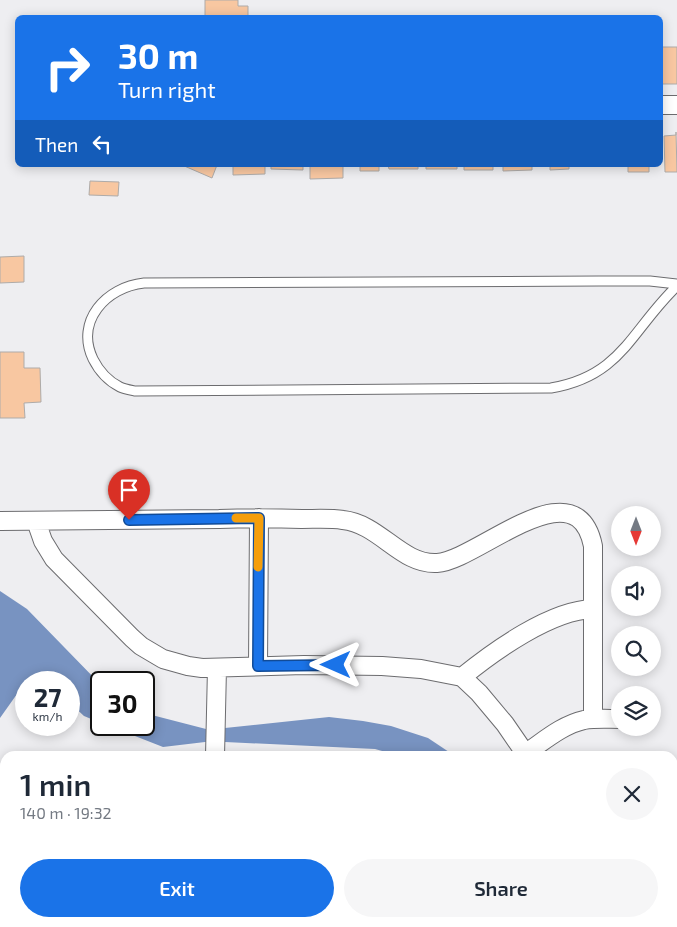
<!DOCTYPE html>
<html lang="en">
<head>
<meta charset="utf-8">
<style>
  :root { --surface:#fff; --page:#f6f6f7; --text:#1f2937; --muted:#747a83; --accent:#1a73e8 }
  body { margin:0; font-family:"Exo 2",sans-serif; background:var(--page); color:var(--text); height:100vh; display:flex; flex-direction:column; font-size:19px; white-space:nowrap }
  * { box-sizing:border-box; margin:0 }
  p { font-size:16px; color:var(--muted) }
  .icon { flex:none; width:28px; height:28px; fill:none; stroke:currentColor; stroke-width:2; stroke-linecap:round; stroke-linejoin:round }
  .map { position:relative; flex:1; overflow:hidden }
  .panel { position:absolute; left:0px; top:751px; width:678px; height:176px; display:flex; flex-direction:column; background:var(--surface); border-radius:15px 15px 0 0; box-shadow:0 2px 12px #0003 }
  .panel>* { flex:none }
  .top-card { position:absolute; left:15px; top:15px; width:648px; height:152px; border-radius:8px; box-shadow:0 2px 12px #0003; background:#1a73e8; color:#fff; overflow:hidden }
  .needle { width:32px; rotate:180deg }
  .fabs { position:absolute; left:611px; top:506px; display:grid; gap:10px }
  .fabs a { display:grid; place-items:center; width:50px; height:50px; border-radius:50%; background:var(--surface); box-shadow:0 2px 12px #0003; font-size:25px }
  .speed { position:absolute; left:15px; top:671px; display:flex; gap:10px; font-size:25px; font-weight:700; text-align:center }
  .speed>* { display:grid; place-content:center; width:65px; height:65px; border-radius:50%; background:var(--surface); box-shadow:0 2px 12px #0003; line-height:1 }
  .speed small { font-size:12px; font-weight:400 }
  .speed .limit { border:2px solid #111; border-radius:8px; background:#fff; color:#111 }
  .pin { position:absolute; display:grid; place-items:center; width:42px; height:42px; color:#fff; margin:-51px -21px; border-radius:50% 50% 50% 0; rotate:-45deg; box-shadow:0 0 5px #0007 }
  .pin .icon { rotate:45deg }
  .me { position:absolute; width:55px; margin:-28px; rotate:270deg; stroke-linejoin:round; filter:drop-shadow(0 0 4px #0008) }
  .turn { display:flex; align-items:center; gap:18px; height:105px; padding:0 20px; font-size:22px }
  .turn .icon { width:65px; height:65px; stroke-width:2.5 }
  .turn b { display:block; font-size:35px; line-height:42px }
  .then { display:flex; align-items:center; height:48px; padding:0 20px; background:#0003; gap:10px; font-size:19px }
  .round { display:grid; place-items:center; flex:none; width:52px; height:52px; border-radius:26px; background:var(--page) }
  .head { display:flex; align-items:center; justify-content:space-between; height:85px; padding:0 20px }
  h1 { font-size:30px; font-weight:600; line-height:38px }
  .cta { display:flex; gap:10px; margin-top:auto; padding:10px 20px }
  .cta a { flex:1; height:58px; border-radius:30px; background:var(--accent); color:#fff; font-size:20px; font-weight:600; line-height:58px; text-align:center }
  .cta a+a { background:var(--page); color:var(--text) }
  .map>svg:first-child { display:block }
  .water { fill:#7893c1 }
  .building { fill:#f8c7a1; stroke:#aeaba9 }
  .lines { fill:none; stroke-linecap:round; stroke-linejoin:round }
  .service-casing { stroke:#6c6c6f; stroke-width:11 }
  .minor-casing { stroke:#6c6c6f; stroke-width:20 }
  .service { stroke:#fff; stroke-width:9 }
  .minor { stroke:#fff; stroke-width:18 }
  .route-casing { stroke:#114b97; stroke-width:12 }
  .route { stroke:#1a73e8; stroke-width:9 }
  .slow { stroke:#f59e0b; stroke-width:9 }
</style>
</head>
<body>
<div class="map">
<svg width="677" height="927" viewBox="0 0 677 927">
  <rect width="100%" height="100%" fill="#eeeef1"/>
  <path class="water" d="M0,591L27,609L101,685V723L84,716L69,702V682H26V689L17,694L0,718Z
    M144,713L206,729L225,728L329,717L363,721L391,726L428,738L455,756H400L375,749L225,742H205L163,747L107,725H144Z
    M499,923H534V927H499Z"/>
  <path class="building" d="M205,0H238V6H248V18H205Z
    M660,47H677V84H660Z
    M676,132L677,172H665L664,136L676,135Z
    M182,165H217L212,178Z
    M233,165H265V174L233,175Z
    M271,165H303V170L271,169Z
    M310,165H343V178L310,179Z
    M360,165H379V171H360Z
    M388,165H418V169H389Z
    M426,165H457V169H426Z
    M464,165H493V170H464Z
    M503,165H532V170L503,171Z
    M550,165H569V169L550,170Z
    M628,165H649V172H628Z
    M90,181L119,182L118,196L89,195Z
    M24,256V282L0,283V257Z
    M0,352H24V368H40L41,402L24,403L25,418H0Z"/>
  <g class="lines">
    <defs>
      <path id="service" d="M677,284L650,281H599L144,283C106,287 75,321 93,359C99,371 108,381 120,387C124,389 130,390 135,391L551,388C622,376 631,330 677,286"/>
      <path id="minor" d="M660,105H677
        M0,521C73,521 146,519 219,519C247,518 274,518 302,519C316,519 330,518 343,520C380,524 401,565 437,563C477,561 576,463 593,546V719
        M36,521L43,541L54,559L132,638L141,646L163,659L188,666L202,668L304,665L382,666L421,669L462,677L479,693L505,724L527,756
        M258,666L259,518
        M462,677C494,651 551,610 593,609
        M526,753C544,741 562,725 584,720C596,718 608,719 620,719
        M215,756L217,668
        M48,922L49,927
        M453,922V927
        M592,922V927
        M190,927L191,922"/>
    </defs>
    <use href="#service" class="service-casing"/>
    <use href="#minor" class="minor-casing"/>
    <use href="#service" class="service"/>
    <use href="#minor" class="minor"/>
  </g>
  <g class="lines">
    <defs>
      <path id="route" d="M129,520L259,518L258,666L336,665"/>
    </defs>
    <use href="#route" class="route-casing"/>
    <use href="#route" class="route"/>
    <path class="slow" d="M236,518H259L258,567"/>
  </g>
</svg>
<div class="fabs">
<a><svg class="needle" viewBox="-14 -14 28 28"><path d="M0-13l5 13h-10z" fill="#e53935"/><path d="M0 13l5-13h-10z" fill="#747a83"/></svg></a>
<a><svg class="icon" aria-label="sound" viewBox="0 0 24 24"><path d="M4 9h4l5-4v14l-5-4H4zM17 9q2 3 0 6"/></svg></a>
<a><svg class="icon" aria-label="search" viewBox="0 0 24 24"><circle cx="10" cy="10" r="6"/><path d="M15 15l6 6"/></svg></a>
<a><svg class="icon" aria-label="layers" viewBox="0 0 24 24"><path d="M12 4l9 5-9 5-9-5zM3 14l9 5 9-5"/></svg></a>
</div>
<div class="speed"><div>27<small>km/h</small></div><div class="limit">30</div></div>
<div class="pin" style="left:129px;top:520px;background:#d93025"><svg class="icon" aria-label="arrive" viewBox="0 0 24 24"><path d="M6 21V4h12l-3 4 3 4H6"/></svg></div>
<svg class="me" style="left:336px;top:665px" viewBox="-20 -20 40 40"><path d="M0-17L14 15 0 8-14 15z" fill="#1a73e8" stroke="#fff" stroke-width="4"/></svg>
<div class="top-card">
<div class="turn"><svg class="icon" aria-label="right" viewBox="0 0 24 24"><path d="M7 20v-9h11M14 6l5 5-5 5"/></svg><div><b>30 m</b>Turn right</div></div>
<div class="then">Then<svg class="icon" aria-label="left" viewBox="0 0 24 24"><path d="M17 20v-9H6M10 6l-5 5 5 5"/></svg></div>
</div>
<section class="panel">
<div class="head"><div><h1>1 min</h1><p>140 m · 19:32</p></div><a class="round"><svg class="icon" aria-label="close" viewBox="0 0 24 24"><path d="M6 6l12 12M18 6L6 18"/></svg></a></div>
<div class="cta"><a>Exit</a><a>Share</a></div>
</section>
</div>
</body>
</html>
